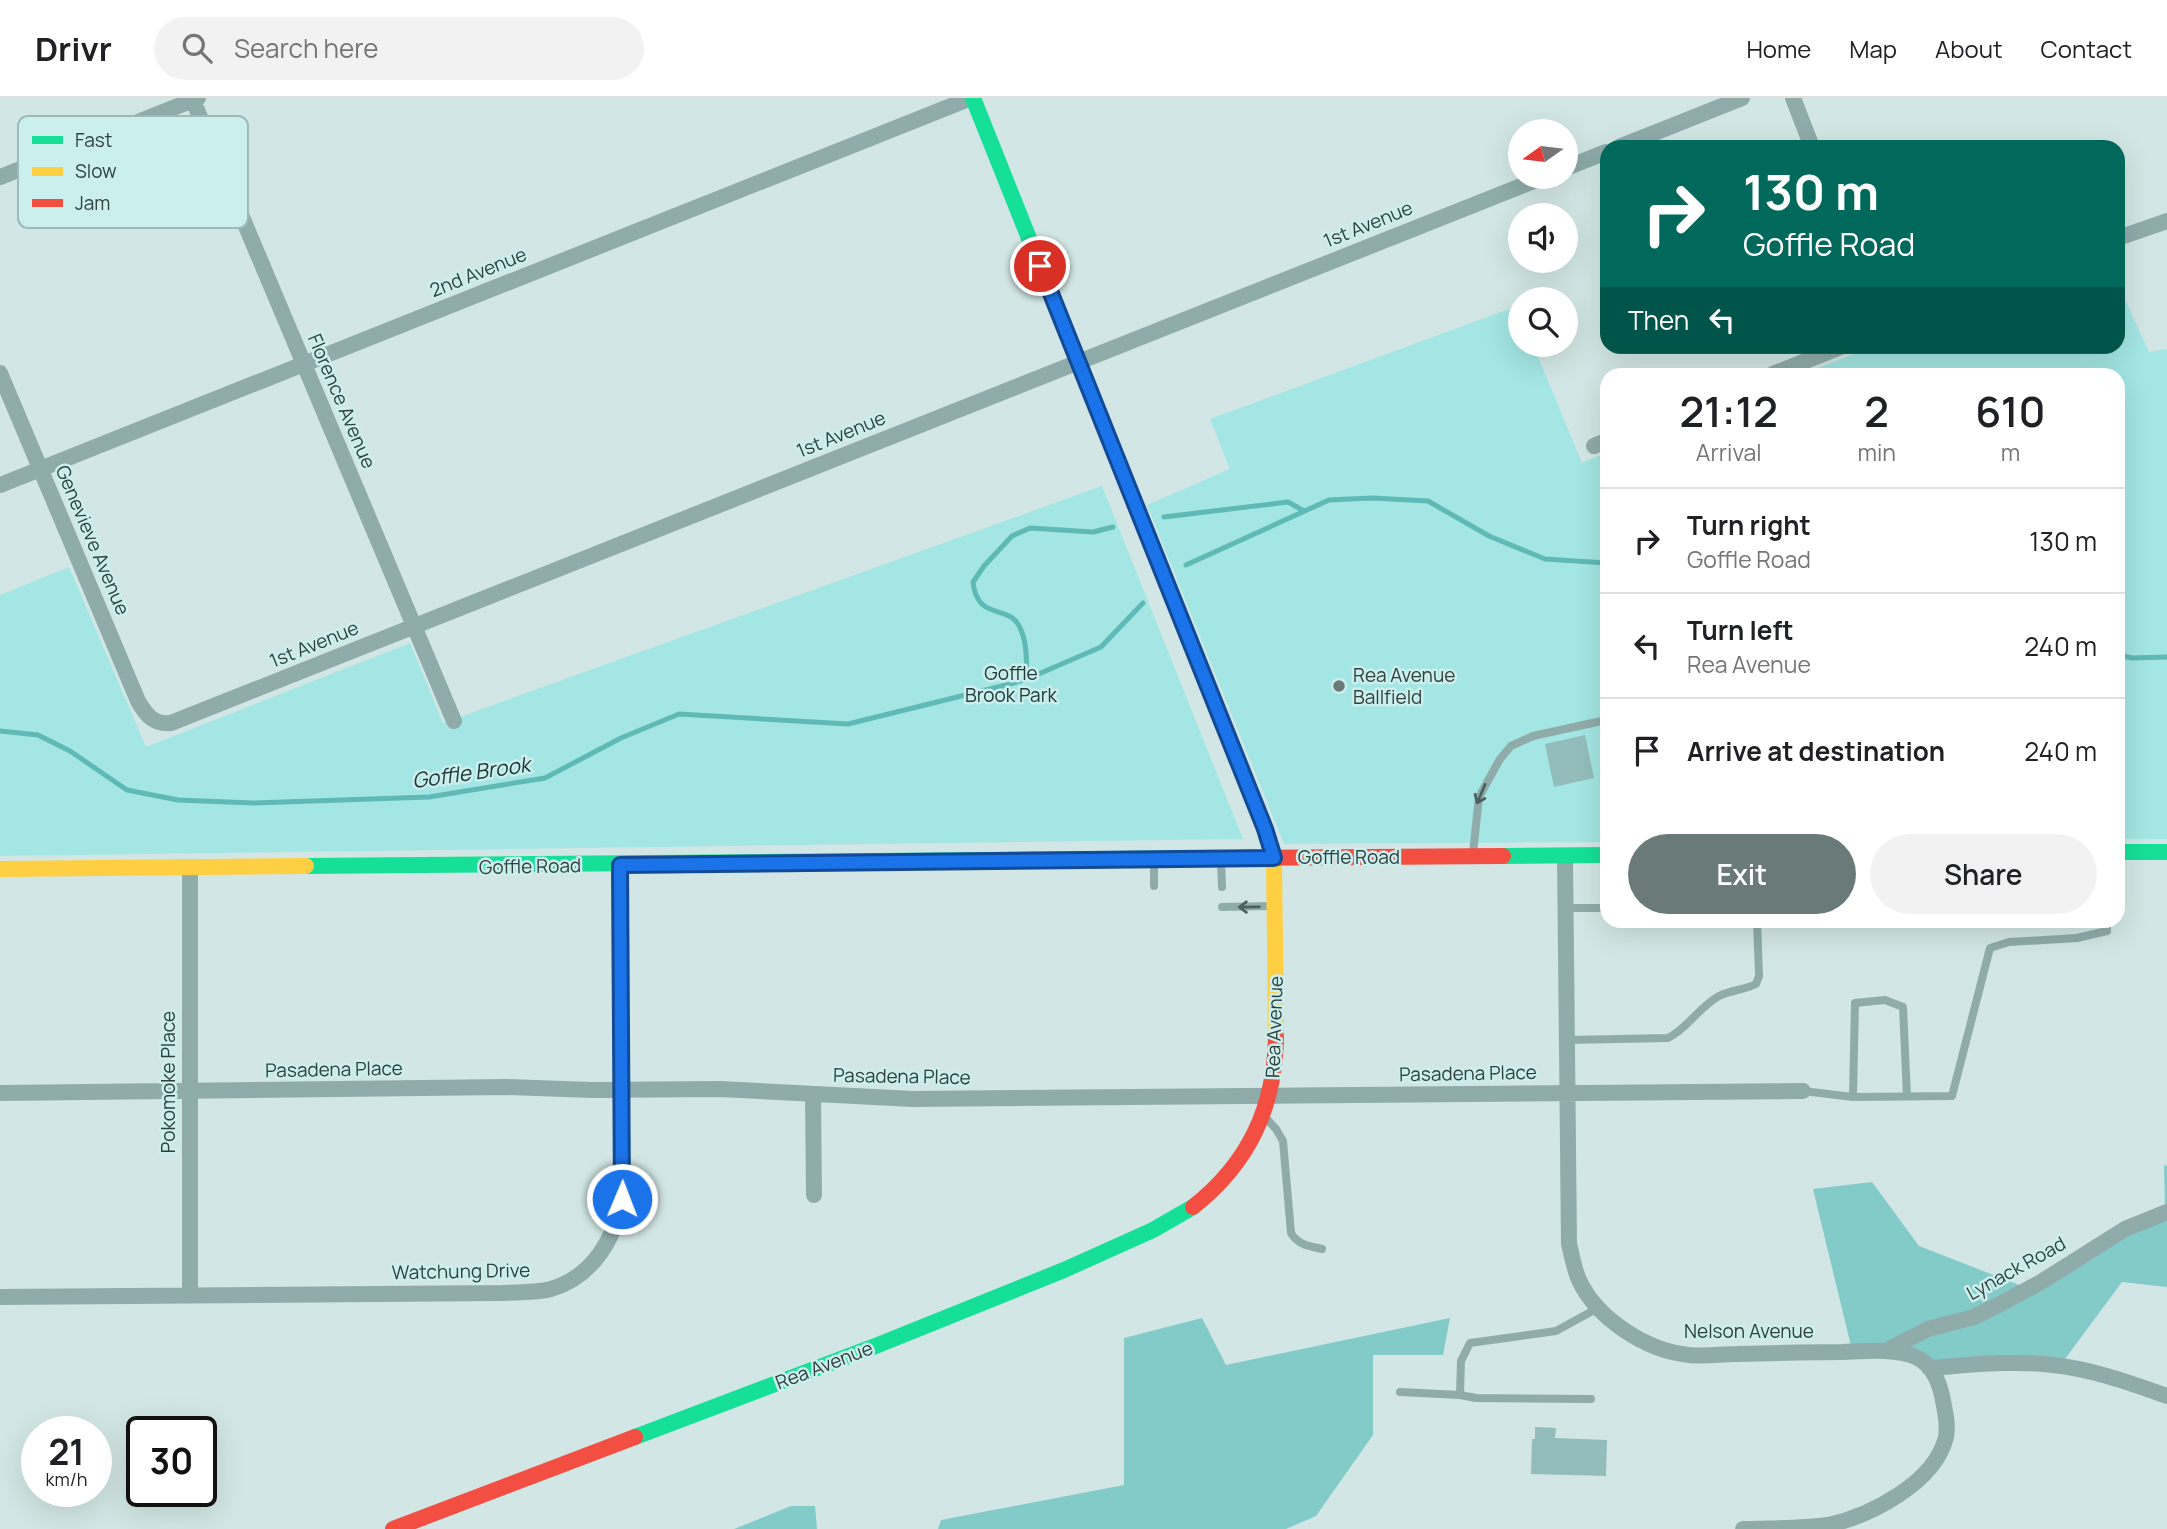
<!DOCTYPE html>
<html lang="en">
<head>
<meta charset="utf-8">
<style>
  :root { --surface:#fff; --page:#f2f2f2; --text:#202124; --muted:#757577; --line:#e0e0e0; --accent:#697a79 }
  body { margin:0; font-family:Manrope,sans-serif; background:var(--page); color:var(--text); height:100vh; display:flex; flex-direction:column; font-size:26px; white-space:nowrap }
  * { box-sizing:border-box; margin:0 }
  p { font-size:23px; color:var(--muted) }
  .icon { flex:none; width:38px; height:38px; fill:none; stroke:currentColor; stroke-width:2; stroke-linecap:round; stroke-linejoin:round }
  .map { position:relative; flex:1; overflow:hidden }
  .drawer { position:absolute; left:1600px; top:270px; width:525px; height:560px; display:flex; flex-direction:column; background:var(--surface); border-radius:21px; box-shadow:0 7px 28px #0002 }
  .drawer>* { flex:none }
  .guide { position:absolute; left:1600px; top:42px; width:525px; height:214px; border-radius:21px; box-shadow:0 7px 28px #0002; background:#00695c; color:#fff; overflow:hidden }
  .needle { width:46px; rotate:256deg }
  .controls { position:absolute; left:1508px; top:21px; display:grid; gap:14px }
  .controls a { display:grid; place-items:center; width:70px; height:70px; border-radius:50%; background:var(--surface); box-shadow:0 7px 28px #0002; font-size:35px }
  .speed { position:absolute; left:21px; top:1318px; display:flex; gap:14px; font-size:35px; font-weight:700; text-align:center }
  .speed>* { display:grid; place-content:center; width:91px; height:91px; border-radius:50%; background:var(--surface); box-shadow:0 7px 28px #0002; line-height:1 }
  .speed small { font-size:18px; font-weight:400 }
  .speed .limit { border:4px solid #111; border-radius:10px; background:#fff; color:#111 }
  .pin { position:absolute; display:grid; place-items:center; width:60px; height:60px; color:#fff; margin:-30px; border:4px solid #fff; border-radius:50%; box-shadow:0 2px 7px #0007 }
  .me { position:absolute; width:77px; margin:-38px; rotate:1deg; stroke-linejoin:round; filter:drop-shadow(0 0 5px #0008) }
  .turn { display:flex; align-items:center; gap:24px; height:147px; padding:0 28px; font-size:32px }
  .turn .icon { width:91px; height:91px; stroke-width:2.5 }
  .turn b { display:block; font-size:49px; line-height:60px }
  .then { display:flex; align-items:center; height:66px; padding:0 28px; background:#0003; gap:14px; font-size:26px }
  .eta { display:flex; justify-content:space-evenly; align-items:center; height:119px; text-align:center }
  .eta b { font-size:42px; font-weight:600; line-height:49px }
  .action { display:flex; gap:14px; margin-top:auto; padding:14px 28px }
  .action a { flex:1; height:80px; border-radius:42px; background:var(--accent); color:#fff; font-size:28px; font-weight:600; line-height:80px; text-align:center }
  .action a+a { background:var(--page); color:var(--text) }
  ul { padding:0; list-style:none }
  li { display:flex; align-items:center; gap:21px; height:105px; padding:0 28px; border-top:2px solid var(--line) }
  li div { flex:1 }
  li b { display:block; font-size:26px }
  li em { font-style:normal }
  header { display:flex; align-items:center; gap:42px; box-sizing:border-box; height:98px; padding:0 35px; background:var(--surface); border-bottom:2px solid var(--line) }
  header strong { font-size:33px }
  nav { display:flex; gap:38px; margin-inline-start:auto; font-size:24px }
  .search { width:490px; height:63px; background:var(--page); display:flex; align-items:center; gap:18px; box-sizing:border-box; padding:0 24px; border-radius:38px; color:var(--muted); font-size:26px }
  .map>svg:first-child { display:block }
  .green { fill:#a3e6e3 }
  .forest { fill:#83cbc8 }
  .lines { fill:none; stroke-linecap:round; stroke-linejoin:round }
  .stream { stroke:#5fb9b6; stroke-width:5 }
  .building { fill:#93bdbb }
  .lane { stroke:#8facaa; stroke-width:8 }
  .street { stroke:#8facaa; stroke-width:16 }
  .fast { stroke:#16e098; stroke-width:16 }
  .slow { stroke:#ffcf43; stroke-width:16 }
  .jam { stroke:#f24e42; stroke-width:16 }
  .oneway { stroke:#4d605f }
  .route-casing { stroke:#114b97; stroke-width:18 }
  .route { stroke:#1a73e8; stroke-width:12 }
  .poi-dot { fill:#697a79; stroke:#caefed; stroke-width:2.5 }
  .labels { text-anchor:middle; stroke-width:5; stroke-linejoin:round; paint-order:stroke }
  .street-label { font-size:19px; fill:#313f3f; stroke:#caefed }
  .park-label { font-size:19px; fill:#223b3a; stroke:#caefed }
  .poi-label { font-size:19px; fill:#313f3f; stroke:#caefed; text-anchor:start }
  .water-label { font-size:21px; font-style:italic; fill:#1d3635; stroke:#caefed }
  .key { fill:#caefed; stroke:#9cbab9; stroke-width:2 }
  .key-label { font-size:19px; fill:#313f3f }
</style>
</head>
<body>
<header>
<strong>Drivr</strong>
<div class="search"><svg class="icon" aria-label="search" viewBox="0 0 24 24"><circle cx="10" cy="10" r="6"/><path d="M15 15l6 6"/></svg>Search here</div>
<nav><a>Home</a><a>Map</a><a>About</a><a>Contact</a></nav>
</header>
<div class="map">
<svg width="2167" height="1431" viewBox="0 0 2167 1431">
  <rect width="100%" height="100%" fill="#d2e7e5"/>
  <path class="green" d="M2118,186L2149,254L2167,251V741H2118V276H1802L1872,249L2118,248Z
    M1517,208L1521,218V247H1533L1582,365L1606,355V744L1284,746L1147,407L1230,371L1210,321Z
    M1102,388L1243,741L0,758V497L69,469L146,649L410,545L443,625Z"/>
  <path class="forest" d="M2164,1067L2167,1068V1189L2122,1184L2062,1265L1931,1264L1851,1248L1813,1091L1872,1084L1919,1148L2027,1190L2165,1115Z
    M1202,1220L1226,1267L1450,1220L1443,1257H1373V1337L1316,1418L1286,1431H938L941,1422L1124,1387V1240Z
    M791,1408H815L817,1431H734Z"/>
  <g class="lines">
    <path class="stream" d="M1164,419L1288,404L1304,413
      M1186,467L1329,402L1372,400L1428,403L1489,438L1545,461L1606,465
      M2118,557L2132,560L2167,559
      M1027,581C1026,562 1028,543 1018,526C1006,507 977,522 973,484L984,468L1012,438L1030,430L1093,434L1113,429
      M0,633L38,637L70,653L127,692L178,702L253,705L429,699L545,680L621,640L679,616L848,626L1010,586L1027,581L1101,549L1143,505"/>
  </g>
  <path class="building" d="M1585,637L1594,680L1554,689L1545,646Z
    M1535,1329L1556,1330L1555,1340L1607,1342L1606,1378L1531,1376L1532,1341H1535Z"/>
  <g class="lines">
    <path class="lane" d="M1473,755L1479,699L1500,661L1511,648L1533,638L1606,622
      M1154,764V788
      M1221,764L1222,789
      M1222,809L1272,808
      M1566,810H1606
      M1567,942L1668,940C1687,931 1699,909 1719,898C1731,892 1744,892 1756,886L1759,878L1757,822
      M1803,993L1853,999
      M1907,998L1903,909L1885,902L1855,905L1853,999L1952,998L1990,850L2009,844L2077,840L2107,833V822
      M1266,1020L1276,1031L1283,1043L1291,1135C1298,1147 1309,1148 1322,1151
      M1400,1294L1460,1297
      M1591,1301L1476,1300L1460,1297L1461,1263L1470,1245L1556,1233L1598,1210"/>
    <path class="street" d="M192,0L454,623
      M1793,0L1812,49
      M1619,49L1742,0
      M1566,70L1606,54
      M0,79L198,0
      M2118,140L2167,123
      M0,275L138,603C146,617 154,627 171,625L1544,79
      M1773,276L1843,248
      M1594,348L1606,343
      M0,387L971,0
      M1565,758L1569,1146C1572,1158 1574,1171 1579,1182C1597,1221 1647,1253 1689,1257C1704,1259 1721,1256 1737,1256C1772,1255 1807,1254 1843,1254C1866,1253 1895,1250 1916,1259C1935,1268 1941,1289 1944,1308C1946,1318 1948,1328 1946,1339C1935,1385 1870,1418 1828,1427C1800,1431 1771,1430 1743,1431
      M190,771V1197
      M0,995L506,989L592,992L720,991L913,1001L1803,993
      M813,997L814,1097
      M0,1199L502,1195C517,1194 536,1195 551,1191C592,1179 615,1141 622,1101L620,767
      M1885,1253L1928,1231L1974,1219L1998,1207L2041,1184L2125,1131L2167,1114
      M1929,1270C1970,1267 2012,1262 2053,1267C2092,1271 2130,1285 2167,1298"/>
    <path class="fast" d="M973,0L1163,476
      M2118,754H2167
      M1503,758L1606,757
      M306,768L1231,760
      M635,1339L878,1247L1064,1172L1153,1132L1193,1109"/>
    <path class="slow" d="M1163,476L1265,731L1274,760L1276,938
      M0,771L306,768"/>
    <path class="jam" d="M1231,760L1503,758
      M1193,1109C1249,1065 1275,1009 1276,938
      M393,1431L635,1339"/>
  </g>
  <defs><path id="oneway-shaft" d="M-6 0H5M1.5-3L5.5 0L1.5 3" fill="none" stroke-width="1.6" stroke-linecap="round" stroke-linejoin="round" transform="scale(1.75)"/></defs>
  <g class="oneway">
    <use href="#oneway-shaft" transform="translate(1481 696) rotate(113)"/>
    <use href="#oneway-shaft" transform="translate(1249 809) rotate(179)"/>
  </g>
  <g class="lines">
    <defs>
      <path id="route" d="M622,1101L620,767L1274,760L1265,731L1040,168"/>
    </defs>
    <use href="#route" class="route-casing"/>
    <use href="#route" class="route"/>
  </g>
  <circle class="poi-dot" cx="1339" cy="588" r="7"/>
  <g class="labels">
    <g class="street-label">
      <text transform="translate(1368 126) rotate(-22)" y="7">1st Avenue</text>
      <text transform="translate(478 174) rotate(-22)" y="7">2nd Avenue</text>
      <text transform="translate(342 303) rotate(67)" y="7">Florence Avenue</text>
      <text transform="translate(841 336) rotate(-22)" y="7">1st Avenue</text>
      <text transform="translate(93 442) rotate(67)" y="7">Genevieve Avenue</text>
      <text transform="translate(314 546) rotate(-22)" y="7">1st Avenue</text>
      <text x="1349" y="766">Goffle Road</text>
      <text transform="translate(530 768) rotate(-1)" y="7">Goffle Road</text>
      <text transform="translate(1274 929) rotate(-88)" y="7">Rea Avenue</text>
      <text transform="translate(334 971) rotate(-1)" y="7">Pasadena Place</text>
      <text transform="translate(1468 975) rotate(-1)" y="7">Pasadena Place</text>
      <text transform="translate(902 978) rotate(1)" y="7">Pasadena Place</text>
      <text transform="translate(168 984) rotate(-90)" y="7">Pokomoke Place</text>
      <text transform="translate(2016 1170) rotate(-29)" y="7">Lynack Road</text>
      <text transform="translate(461 1173) rotate(-1)" y="7">Watchung Drive</text>
      <text x="1749" y="1240">Nelson Avenue</text>
      <text transform="translate(824 1267) rotate(-21)" y="7">Rea Avenue</text>
    </g>
    <g class="park-label">
      <text x="1011" y="582">Goffle<tspan x="1011" dy="22">Brook Park</tspan></text>
    </g>
    <g class="poi-label">
      <text x="1353" y="584">Rea Avenue<tspan x="1353" dy="22">Ballfield</tspan></text>
    </g>
    <g class="water-label">
      <text transform="translate(471 675) rotate(-8)" y="7">Goffle Brook</text>
    </g>
  </g>
  <rect x="18" y="18" width="230" height="112" rx="10" class="key"/>
  <rect x="32" y="38" width="31" height="8" fill="#16e098"/>
  <rect x="32" y="69" width="31" height="9" fill="#ffcf43"/>
  <rect x="32" y="101" width="31" height="8" fill="#f24e42"/>
  <g class="key-label">
    <text x="75" y="49">Fast</text>
    <text x="75" y="80">Slow</text>
    <text x="75" y="112">Jam</text>
  </g>
</svg>
<div class="controls">
<a><svg class="needle" viewBox="-14 -14 28 28"><path d="M0-13l5 13h-10z" fill="#e53935"/><path d="M0 13l5-13h-10z" fill="#757577"/></svg></a>
<a><svg class="icon" aria-label="sound" viewBox="0 0 24 24"><path d="M4 9h4l5-4v14l-5-4H4zM17 9q2 3 0 6"/></svg></a>
<a><svg class="icon" aria-label="search" viewBox="0 0 24 24"><circle cx="10" cy="10" r="6"/><path d="M15 15l6 6"/></svg></a>
</div>
<div class="speed"><div>21<small>km/h</small></div><div class="limit">30</div></div>
<div class="pin" style="left:1040px;top:168px;background:#d93025"><svg class="icon" aria-label="arrive" viewBox="0 0 24 24"><path d="M6 21V4h12l-3 4 3 4H6"/></svg></div>
<svg class="me" style="left:622px;top:1101px" viewBox="-20 -20 40 40"><circle r="17" fill="#1a73e8" stroke="#fff" stroke-width="3"/><path d="M0-11L8 9 0 5-8 9z" fill="#fff"/></svg>
<div class="guide">
<div class="turn"><svg class="icon" aria-label="right" viewBox="0 0 24 24"><path d="M7 20v-9h11M14 6l5 5-5 5"/></svg><div><b>130 m</b>Goffle Road</div></div>
<div class="then">Then<svg class="icon" aria-label="left" viewBox="0 0 24 24"><path d="M17 20v-9H6M10 6l-5 5 5 5"/></svg></div>
</div>
<section class="drawer">
<div class="eta">
<div><b>21:12</b><p>Arrival</p></div>
<div><b>2</b><p>min</p></div>
<div><b>610</b><p>m</p></div>
</div>
<ul>
<li><svg class="icon" aria-label="right" viewBox="0 0 24 24"><path d="M7 20v-9h11M14 6l5 5-5 5"/></svg><div><b>Turn right</b><p>Goffle Road</p></div><em>130 m</em></li>
<li><svg class="icon" aria-label="left" viewBox="0 0 24 24"><path d="M17 20v-9H6M10 6l-5 5 5 5"/></svg><div><b>Turn left</b><p>Rea Avenue</p></div><em>240 m</em></li>
<li><svg class="icon" aria-label="arrive" viewBox="0 0 24 24"><path d="M6 21V4h12l-3 4 3 4H6"/></svg><div><b>Arrive at destination</b></div><em>240 m</em></li>
</ul>
<div class="action"><a>Exit</a><a>Share</a></div>
</section>
</div>
</body>
</html>
